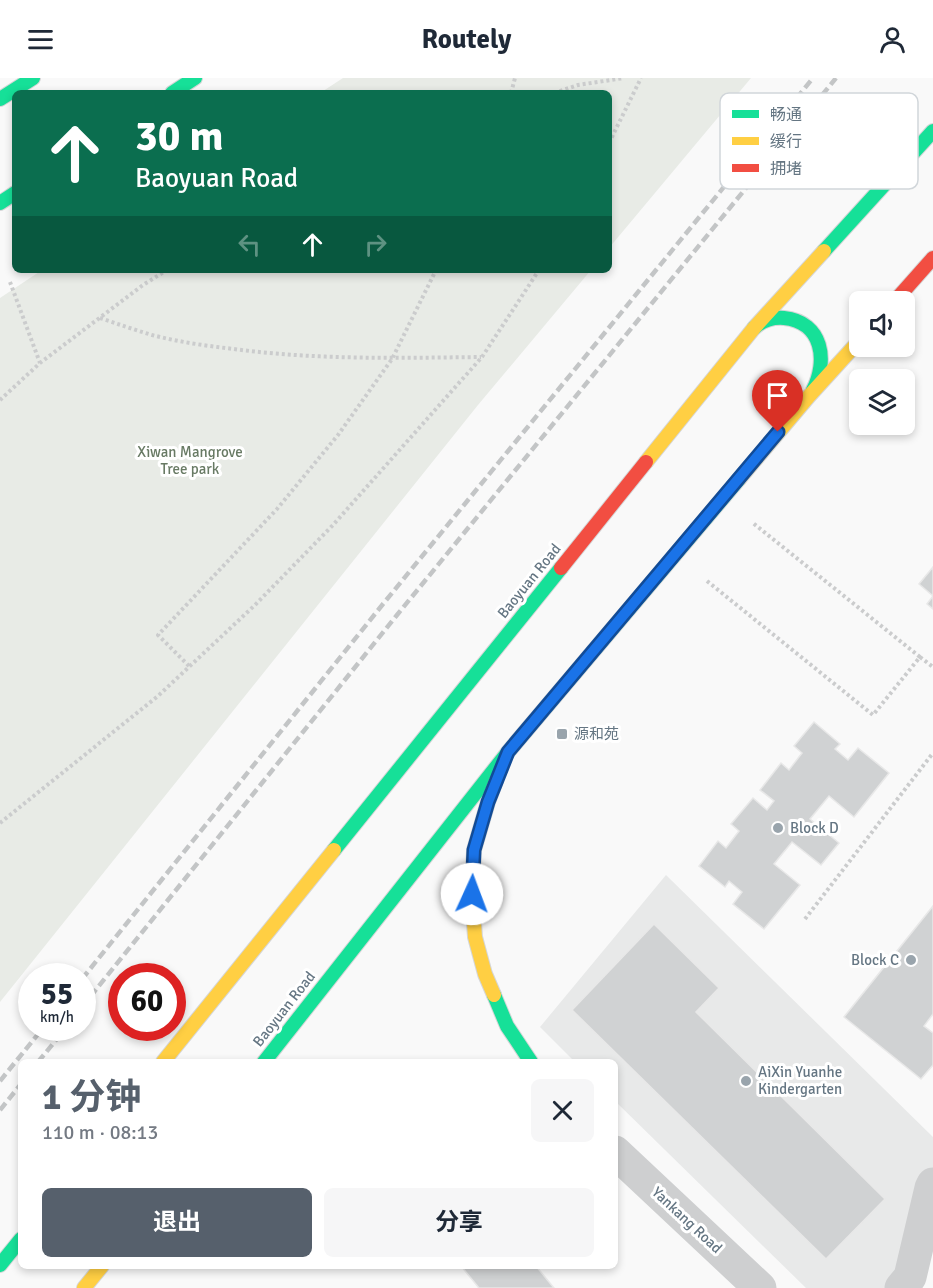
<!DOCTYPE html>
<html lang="zh">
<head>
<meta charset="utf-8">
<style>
  :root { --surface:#fff; --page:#f6f6f7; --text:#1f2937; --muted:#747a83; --accent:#56606c }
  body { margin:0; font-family:Signika,"Noto Sans SC",sans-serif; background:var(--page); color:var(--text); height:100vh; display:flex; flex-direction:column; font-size:22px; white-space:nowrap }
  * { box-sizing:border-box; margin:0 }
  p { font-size:20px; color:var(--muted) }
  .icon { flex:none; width:33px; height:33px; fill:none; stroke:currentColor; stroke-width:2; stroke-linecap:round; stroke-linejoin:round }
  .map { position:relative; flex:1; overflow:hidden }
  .side { position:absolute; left:18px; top:981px; width:600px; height:210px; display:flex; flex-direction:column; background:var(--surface); border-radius:9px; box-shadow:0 3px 9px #0003 }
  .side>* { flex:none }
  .top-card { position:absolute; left:12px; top:12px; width:600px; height:183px; border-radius:9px; box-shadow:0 3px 9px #0003; background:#0b6e4f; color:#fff; overflow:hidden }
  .fabs { position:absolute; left:849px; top:213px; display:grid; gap:12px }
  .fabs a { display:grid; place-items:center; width:66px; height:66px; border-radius:9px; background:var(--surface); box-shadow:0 3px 9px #0003; font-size:30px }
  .speed { position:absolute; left:18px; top:885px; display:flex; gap:12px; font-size:30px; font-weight:700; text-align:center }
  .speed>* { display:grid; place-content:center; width:78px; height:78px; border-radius:50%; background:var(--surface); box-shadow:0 3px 9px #0003; line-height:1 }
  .speed small { font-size:15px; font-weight:400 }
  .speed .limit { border:9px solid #d22; background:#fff; color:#111 }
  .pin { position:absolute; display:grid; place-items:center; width:51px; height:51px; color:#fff; margin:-62px -26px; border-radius:50% 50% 50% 0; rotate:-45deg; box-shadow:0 0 6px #0007 }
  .pin .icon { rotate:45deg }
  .me { position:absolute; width:66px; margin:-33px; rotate:2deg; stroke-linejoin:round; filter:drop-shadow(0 0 4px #0008) }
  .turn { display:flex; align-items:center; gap:21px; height:126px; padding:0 24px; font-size:27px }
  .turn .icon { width:78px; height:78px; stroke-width:2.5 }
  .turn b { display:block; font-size:42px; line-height:51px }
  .lanes { display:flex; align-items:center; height:57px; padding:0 24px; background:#0003; justify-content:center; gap:30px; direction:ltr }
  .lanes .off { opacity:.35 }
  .round { display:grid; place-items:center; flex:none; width:63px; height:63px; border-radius:9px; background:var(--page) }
  .headline { display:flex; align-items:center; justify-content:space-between; height:102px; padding:0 24px }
  h1 { font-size:36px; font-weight:700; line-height:45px; color:var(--accent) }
  .action { display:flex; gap:12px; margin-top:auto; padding:12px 24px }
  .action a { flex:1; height:69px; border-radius:9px; background:var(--accent); color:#fff; font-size:24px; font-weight:700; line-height:69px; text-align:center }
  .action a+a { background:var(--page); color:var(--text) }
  header { display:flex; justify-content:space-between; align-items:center; height:78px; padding:0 24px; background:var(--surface); font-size:27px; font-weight:700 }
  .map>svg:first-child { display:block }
  .built { fill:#e8e9e9 }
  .green { fill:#e8ebe6 }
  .building { fill:#d0d2d3; stroke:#e8e8e8; stroke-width:1.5 }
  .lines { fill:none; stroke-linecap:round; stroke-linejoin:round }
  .fast-casing { stroke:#d5d6d7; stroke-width:16 }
  .slow-casing { stroke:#d5d6d7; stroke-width:16 }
  .jam-casing { stroke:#d5d6d7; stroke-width:16 }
  .path { stroke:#cbcccd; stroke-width:4; stroke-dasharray:3 3; stroke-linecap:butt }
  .street { stroke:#cecfd0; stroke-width:33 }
  .fast { stroke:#16e098; stroke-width:14 }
  .slow { stroke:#ffcf43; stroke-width:14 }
  .jam { stroke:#f24e42; stroke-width:14 }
  .rail { stroke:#c3c5c6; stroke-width:4.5; stroke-dasharray:9 4.5; stroke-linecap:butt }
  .route-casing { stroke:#114b97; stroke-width:15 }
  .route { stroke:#1a73e8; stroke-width:10 }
  .poi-dot { fill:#99a4ac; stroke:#fff; stroke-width:2 }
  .labels { text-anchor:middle; stroke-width:6; stroke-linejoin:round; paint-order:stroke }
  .park-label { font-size:15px; fill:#687a64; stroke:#fff }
  .street-label { font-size:15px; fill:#657683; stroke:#fff }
  .poi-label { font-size:15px; fill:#657683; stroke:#fff; text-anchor:start }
  .key { fill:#fff; stroke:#d1d6da; stroke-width:1.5 }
  .key-label { font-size:16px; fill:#657683 }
</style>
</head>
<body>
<header><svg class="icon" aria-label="menu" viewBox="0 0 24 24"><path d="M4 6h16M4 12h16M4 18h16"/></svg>Routely<svg class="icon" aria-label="person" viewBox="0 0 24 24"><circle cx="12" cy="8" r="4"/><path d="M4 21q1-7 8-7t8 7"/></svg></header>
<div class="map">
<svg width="933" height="1210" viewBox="0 0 933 1210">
  <rect width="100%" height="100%" fill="#f9f9f9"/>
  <path class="built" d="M666,797L933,1059V1142L886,1210H806L615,1023V984H575L540,949Z"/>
  <path class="green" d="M343,0H751L609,170V15H320Z
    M42,192H591L478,327L0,924V220Z"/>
  <path class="building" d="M933,489V531L927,526L933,518L919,506Z
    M814,644L840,666L835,671L848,682L858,670L889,695L854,739L829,718L810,741L839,765L821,787L792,764L774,786L800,807L764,851L733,826L742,814L729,803L725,809L699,788L718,763L726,770L739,753L731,746L753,720L767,732L774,723L760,712L781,685L789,692L802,675L794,668Z
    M933,828V936L924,948L933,955V987L921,1001L844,939Z
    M654,846L719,910L696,934L885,1121L826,1181L572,932Z
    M461,1188H536L554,1210H479Z"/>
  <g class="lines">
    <defs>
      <path id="fast" d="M172,15L195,0
        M0,21L33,0
        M0,125L15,115
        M824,173L933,53
        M754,250C763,242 772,239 784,240C823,244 828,283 813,312
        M334,772L561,490
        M494,917L507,948L531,984
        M264,984L508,674L739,401
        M0,1187L21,1161"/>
      <path id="slow" d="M646,384L754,250L824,173
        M739,401L809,318L860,262
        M494,917L485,896L475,859L472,817L474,772L488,724L496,703
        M163,984L334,772
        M84,1210L102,1188"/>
      <path id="jam" d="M894,224L933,180
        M561,490L646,384"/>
    </defs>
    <use href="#fast" class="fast-casing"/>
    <use href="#slow" class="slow-casing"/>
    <use href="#jam" class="jam-casing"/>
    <path class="path" d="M511,15L515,0
      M554,15L578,7L624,0
      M609,65L641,0
      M10,204L40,285
      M100,240C118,246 135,252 152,257C179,264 207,268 234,271C316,282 398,280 481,279
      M0,322L40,285L143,207L167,192
      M707,503L873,637L920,579L753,445
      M920,579L933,589
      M189,588L158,557L277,431L338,357L392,281L436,192
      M0,745L158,618L255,527L333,447L482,279L539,192
      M805,841L933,675"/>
    <path class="street" d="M615,1074L760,1210
      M901,1210L910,1199L931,1110L933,1106"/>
    <use href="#fast" class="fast"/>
    <use href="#slow" class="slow"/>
    <use href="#jam" class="jam"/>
    <path class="rail" d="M82,901L383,526L813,0
      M82,929L397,537L836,0
      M38,984L66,950
      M0,1003L43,950
      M0,1032L21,1006"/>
  </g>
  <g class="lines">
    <defs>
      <path id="route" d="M472,816L474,772L488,724L508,674L778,354"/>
    </defs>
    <use href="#route" class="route-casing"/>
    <use href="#route" class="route"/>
  </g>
  <g class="poi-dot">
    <rect x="556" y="650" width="12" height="12" rx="3"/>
    <circle cx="778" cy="750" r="6"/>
    <circle cx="911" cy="882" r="6"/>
    <circle cx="746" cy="1003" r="6"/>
  </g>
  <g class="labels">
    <g class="park-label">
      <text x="190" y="379">Xiwan Mangrove<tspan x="190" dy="17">Tree park</tspan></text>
    </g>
    <g class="street-label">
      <text transform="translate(529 503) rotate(-51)" y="5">Baoyuan Road</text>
      <text transform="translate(284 931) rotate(-52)" y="5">Baoyuan Road</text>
      <text transform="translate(687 1142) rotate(43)" y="5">Yankang Road</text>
    </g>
    <g class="poi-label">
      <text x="574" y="661">源和苑</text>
      <text x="790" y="755">Block D</text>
      <text x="899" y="887" text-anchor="end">Block C</text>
      <text x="758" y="999">AiXin Yuanhe<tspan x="758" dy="17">Kindergarten</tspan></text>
    </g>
  </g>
  <rect x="720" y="15" width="198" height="96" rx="9" class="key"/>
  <rect x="732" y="32" width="27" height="8" fill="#16e098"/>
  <rect x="732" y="59" width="27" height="8" fill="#ffcf43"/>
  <rect x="732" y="86" width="27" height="8" fill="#f24e42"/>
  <g class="key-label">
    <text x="770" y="42">畅通</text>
    <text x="770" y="69">缓行</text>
    <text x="770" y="96">拥堵</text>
  </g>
</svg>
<div class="fabs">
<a><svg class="icon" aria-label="sound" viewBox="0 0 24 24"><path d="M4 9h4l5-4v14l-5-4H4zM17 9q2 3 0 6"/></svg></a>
<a><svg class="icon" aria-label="layers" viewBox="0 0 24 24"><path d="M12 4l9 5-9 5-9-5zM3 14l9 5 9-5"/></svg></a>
</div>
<div class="speed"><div>55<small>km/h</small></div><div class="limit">60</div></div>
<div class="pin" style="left:778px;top:354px;background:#d93025"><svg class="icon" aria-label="arrive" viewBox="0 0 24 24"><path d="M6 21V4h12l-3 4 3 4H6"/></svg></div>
<svg class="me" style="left:472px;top:816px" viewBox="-20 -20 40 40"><circle r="19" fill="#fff"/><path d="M0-13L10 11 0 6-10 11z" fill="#1a73e8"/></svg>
<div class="top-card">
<div class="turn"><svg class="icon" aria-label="ahead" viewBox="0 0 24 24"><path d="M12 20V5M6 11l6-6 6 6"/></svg><div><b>30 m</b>Baoyuan Road</div></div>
<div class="lanes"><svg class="icon off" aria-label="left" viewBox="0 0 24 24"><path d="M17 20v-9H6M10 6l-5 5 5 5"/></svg><svg class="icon" aria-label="ahead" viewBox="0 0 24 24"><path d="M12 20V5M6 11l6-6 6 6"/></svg><svg class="icon off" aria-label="right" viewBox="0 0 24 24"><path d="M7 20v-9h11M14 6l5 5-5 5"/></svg></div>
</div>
<section class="side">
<div class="headline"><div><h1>1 分钟</h1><p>110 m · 08:13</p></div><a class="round"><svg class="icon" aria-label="close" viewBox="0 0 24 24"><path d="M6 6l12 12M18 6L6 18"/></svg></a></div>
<div class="action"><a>退出</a><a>分享</a></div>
</section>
</div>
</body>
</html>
